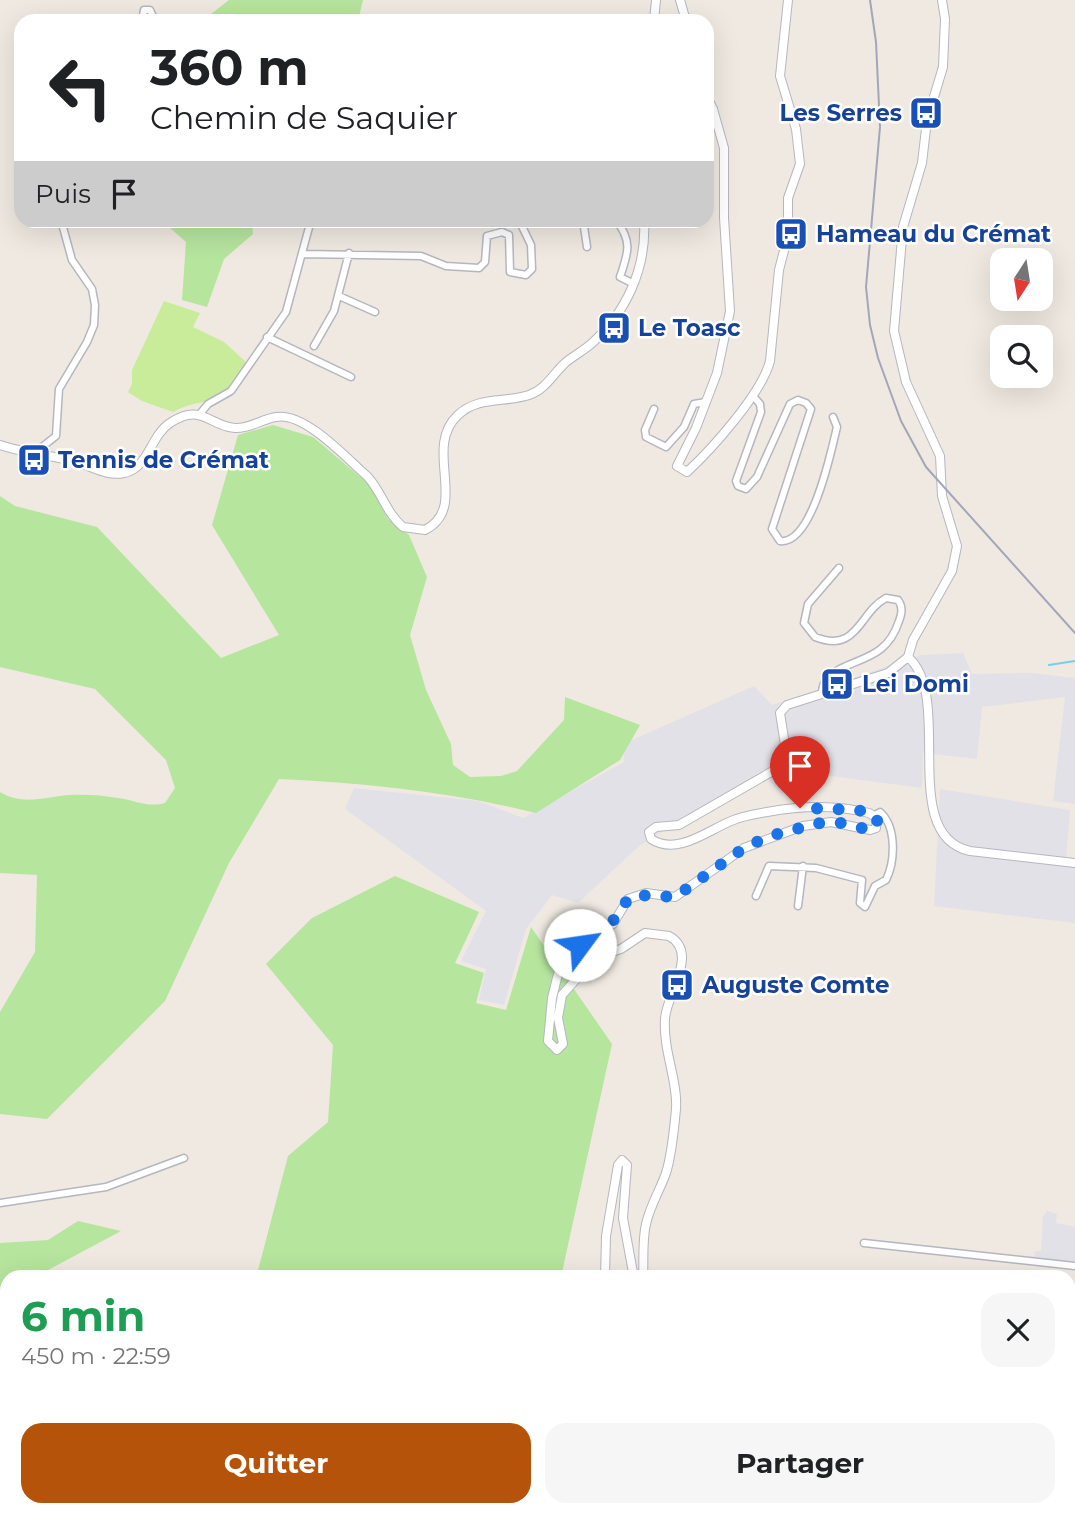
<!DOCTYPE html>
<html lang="fr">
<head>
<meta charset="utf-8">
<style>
  :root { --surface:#fff; --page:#f6f6f6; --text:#202124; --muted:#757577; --accent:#b45309 }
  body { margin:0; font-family:Montserrat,sans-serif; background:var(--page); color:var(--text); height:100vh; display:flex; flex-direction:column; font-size:26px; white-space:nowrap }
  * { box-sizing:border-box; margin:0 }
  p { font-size:23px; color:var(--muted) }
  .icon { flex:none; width:38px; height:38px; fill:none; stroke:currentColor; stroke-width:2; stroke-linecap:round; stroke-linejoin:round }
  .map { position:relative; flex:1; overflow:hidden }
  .details { position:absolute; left:0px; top:1270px; width:1076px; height:247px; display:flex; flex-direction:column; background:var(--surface); border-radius:21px 21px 0 0; box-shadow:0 7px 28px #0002 }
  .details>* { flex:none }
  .top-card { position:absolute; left:14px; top:14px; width:700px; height:214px; border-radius:21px; box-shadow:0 7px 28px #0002; background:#fff; color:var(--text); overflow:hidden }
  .needle { width:46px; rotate:192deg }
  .controls { position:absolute; left:990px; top:248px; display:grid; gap:14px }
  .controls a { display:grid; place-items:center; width:63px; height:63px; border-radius:14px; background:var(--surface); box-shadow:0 7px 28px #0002; font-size:35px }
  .pin { position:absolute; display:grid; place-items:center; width:60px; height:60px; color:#fff; margin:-72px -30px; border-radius:50% 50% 50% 0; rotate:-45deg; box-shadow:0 0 7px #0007 }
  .pin .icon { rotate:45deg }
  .me { position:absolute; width:77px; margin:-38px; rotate:59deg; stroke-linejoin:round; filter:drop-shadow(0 0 5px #0008) }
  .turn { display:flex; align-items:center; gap:24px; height:147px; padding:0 21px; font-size:32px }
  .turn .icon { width:91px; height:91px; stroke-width:2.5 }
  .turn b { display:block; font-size:49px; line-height:60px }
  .then { display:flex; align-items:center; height:66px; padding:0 21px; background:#0003; gap:14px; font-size:26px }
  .round { display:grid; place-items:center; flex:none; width:74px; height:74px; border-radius:21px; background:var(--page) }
  .headline { display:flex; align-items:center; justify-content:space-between; height:119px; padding:0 21px }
  h1 { font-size:42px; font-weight:700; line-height:52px; color:#1e9e55 }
  .action { display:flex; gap:14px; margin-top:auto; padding:14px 21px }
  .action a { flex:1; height:80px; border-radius:21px; background:var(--accent); color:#fff; font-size:28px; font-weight:700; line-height:80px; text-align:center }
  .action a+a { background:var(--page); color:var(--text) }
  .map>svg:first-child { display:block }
  .industrial { fill:#e3e1e8 }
  .green { fill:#b6e59e }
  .pitch { fill:#c9ec9a }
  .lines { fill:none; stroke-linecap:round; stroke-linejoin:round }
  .stream { stroke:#75cff0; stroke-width:2 }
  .minor-casing { stroke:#b4b7c1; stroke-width:9 }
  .tertiary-casing { stroke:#b4b7c1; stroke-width:10 }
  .minor { stroke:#fff; stroke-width:6 }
  .tertiary { stroke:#fff; stroke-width:8 }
  .rail { stroke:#a3a6b8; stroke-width:2 }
  .route { stroke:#1a73e8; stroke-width:12; stroke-dasharray:0 21.6 }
  .labels { text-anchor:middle; stroke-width:5; stroke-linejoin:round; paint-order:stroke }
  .transit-label { font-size:23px; font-weight:bold; fill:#164399; stroke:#fff; text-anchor:start }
</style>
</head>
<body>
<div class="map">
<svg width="1075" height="1517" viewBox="0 0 1075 1517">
  <rect width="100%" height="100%" fill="#efe9e1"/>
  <path class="industrial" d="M963,653L972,674L1032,673L1075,678V804L1053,801L1065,697L982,707L977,759L923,753L922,788L816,774L781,794L761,771L639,846L578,903L552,895L526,929L504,1005L479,1000L486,969L461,961L486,911L345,809L354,788L478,801L523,818L624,762L623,744L754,686L772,705L921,655Z
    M940,789L1070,810L1066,859L1075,860V923L934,906Z
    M1047,1211L1057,1214L1056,1223L1075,1227V1263L1034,1259L1035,1251H1041L1043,1217Z"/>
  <path class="green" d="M229,0H363L358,21H202Z
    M162,221H252L253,234L224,259L207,307L182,300L186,242Z
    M273,425L313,437L371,486L388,519L409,535L427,577L410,635L426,690L451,744L453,765L470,777L501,776L517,771L564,720L565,697L640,725L620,760L536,813C452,792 366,783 279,779L229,863L165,1001L47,1119L0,1114V1012L35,952L37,875L0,873V792C23,806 45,797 69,795C84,794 102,795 118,798C135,800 147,808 165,803L175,788L166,760L95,689L0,667V496L15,506L97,527L221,658L279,635L212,525L238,435Z
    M395,876L479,912L455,963L484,973L476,1003L506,1010L531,927L612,1044L561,1277L256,1278L288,1156L328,1122L333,1045L266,964L312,918Z
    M78,1221L121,1231L35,1277L7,1278V1506L0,1513V1243L48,1240Z
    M238,1510H430L422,1517H237Z"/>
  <path class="pitch" d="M164,301L200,313L193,327L224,342L247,363C238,377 228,396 211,400C193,405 191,403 173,412L142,401L128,392L132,384V370Z"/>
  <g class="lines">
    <path class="stream" d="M1049,665L1075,661"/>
    <defs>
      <path id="minor" d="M142,21L144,10H150L155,21
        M583,220L587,247
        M616,220C633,242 628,253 620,277L634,284
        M304,254L421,256L446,266L479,268L485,262L487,236L502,232L509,235L510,272L526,275L532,269L531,245L519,220
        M339,296L375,312
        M267,337L351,377
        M314,346L334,311L349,253
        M753,396L760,404L761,412L736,481L738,486L746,489L757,477L790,404L798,400L806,403L811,409L772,529L780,541C812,545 831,452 837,427L833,417
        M654,409L645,430L646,437L666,447L684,427L694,404L706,402
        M199,415L208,404L231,391L286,312L311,220
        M33,454L56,436L59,389L87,342L94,325L95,305L92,289L72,260L61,220
        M822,694C822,688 823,683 827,679C848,656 885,665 899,621C902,613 903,607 898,600L886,598C859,612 858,654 815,637L804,623L808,604L839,568
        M756,896L769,866L816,868L862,880L860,903L865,907L875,886L886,880C895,862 897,827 880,812L875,815
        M798,906L803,866
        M0,1203L106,1187L184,1158
        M864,1243L1075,1266
        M1069,1384H1070
        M613,1510L614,1517
        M958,1510V1517
        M507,1517L510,1510
        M705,1517L706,1510"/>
      <path id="tertiary" d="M680,0L686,21
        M654,21L656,0
        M707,97L713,109L724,148V218L730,311L717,373L696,428L677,466L687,472C712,449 762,393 770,361L779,270L788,235V198L800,164L796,129L780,76L788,0
        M0,445C24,453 49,455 73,461C90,465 106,477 124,473C149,468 150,436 170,423C201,402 209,426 235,428C249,429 262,419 276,417C305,412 346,458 367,476C382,492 386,513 403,527L425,530C470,507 422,448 458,415C478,396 505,403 529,395C545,390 553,374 565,363C573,356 583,351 591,344C626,313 647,268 644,220
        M908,657L913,640L952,571L957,546L942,496L940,456L906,382L894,331L903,227L922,163L927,120L943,67L945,19L942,0
        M908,657C955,698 897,835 970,851L1075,863
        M605,1278L606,1236L618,1165L622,1160L627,1165L623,1218L634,1278
        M643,1278C644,1260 642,1241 646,1224C650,1206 660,1190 666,1173C672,1154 674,1130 676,1109C678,1080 663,1052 665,1019C666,994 700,953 669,936L645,933L621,949L596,957L562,995L558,1018L563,1044L557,1050L548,1041L552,998L558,974L585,939L613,924L628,899L646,893L675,897L744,848L803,826L831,822L870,830L876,828L877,818L869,813C837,805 800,806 767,812C755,814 742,816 731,821C707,831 677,856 651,839L649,832L656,827L679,825L778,768L786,751L780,713L787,705L888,673L908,657
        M548,1517L557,1510"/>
    </defs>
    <use href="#minor" class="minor-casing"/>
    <use href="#tertiary" class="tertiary-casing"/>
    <use href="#minor" class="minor"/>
    <use href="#tertiary" class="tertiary"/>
    <path class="rail" d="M870,0L876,42L880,127L866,287L870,325L878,358L901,421L926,467L1075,633"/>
  </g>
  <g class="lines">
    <path class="route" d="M580,945L590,935L608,928L628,899L636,895L675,897L744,848L769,836L820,823H842L870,830L878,823L875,815L858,810L800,808"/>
  </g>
  <defs>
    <symbol id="bus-square" viewBox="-11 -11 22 22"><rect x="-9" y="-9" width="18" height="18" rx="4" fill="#1a4fb4" stroke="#fff"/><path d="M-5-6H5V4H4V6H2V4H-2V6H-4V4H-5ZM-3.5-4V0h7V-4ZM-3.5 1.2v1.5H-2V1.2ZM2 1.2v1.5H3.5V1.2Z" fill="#fff"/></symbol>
  </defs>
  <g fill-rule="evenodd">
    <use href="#bus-square" x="907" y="94" width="38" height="38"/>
    <use href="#bus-square" x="772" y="215" width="38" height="38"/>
    <use href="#bus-square" x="595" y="309" width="38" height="38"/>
    <use href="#bus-square" x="15" y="441" width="38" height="38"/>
    <use href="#bus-square" x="818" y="665" width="38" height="38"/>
    <use href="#bus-square" x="658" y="966" width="38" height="38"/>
  </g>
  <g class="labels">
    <g class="transit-label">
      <text x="902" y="121" text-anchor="end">Les Serres</text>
      <text x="816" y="242">Hameau du Crémat</text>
      <text x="638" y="336">Le Toasc</text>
      <text x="58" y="468">Tennis de Crémat</text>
      <text x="862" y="692">Lei Domi</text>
      <text x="702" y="993">Auguste Comte</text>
    </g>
  </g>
</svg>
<div class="controls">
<a><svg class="needle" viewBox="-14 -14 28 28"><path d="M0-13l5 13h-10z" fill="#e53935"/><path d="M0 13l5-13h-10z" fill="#757577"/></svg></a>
<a><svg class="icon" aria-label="search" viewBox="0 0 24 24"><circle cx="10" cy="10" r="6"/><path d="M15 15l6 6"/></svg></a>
</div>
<div class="pin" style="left:800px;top:808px;background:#d93025"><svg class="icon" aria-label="arrive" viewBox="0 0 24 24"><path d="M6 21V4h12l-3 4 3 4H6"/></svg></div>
<svg class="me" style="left:580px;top:945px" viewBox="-20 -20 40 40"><circle r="19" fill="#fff"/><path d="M0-13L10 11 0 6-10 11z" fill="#1a73e8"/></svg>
<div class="top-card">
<div class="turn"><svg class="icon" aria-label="left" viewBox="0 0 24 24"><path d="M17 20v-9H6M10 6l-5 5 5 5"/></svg><div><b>360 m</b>Chemin de Saquier</div></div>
<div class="then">Puis<svg class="icon" aria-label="arrive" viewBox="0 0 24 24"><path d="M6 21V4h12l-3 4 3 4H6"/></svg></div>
</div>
<section class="details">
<div class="headline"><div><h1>6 min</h1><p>450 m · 22:59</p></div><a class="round"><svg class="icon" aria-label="close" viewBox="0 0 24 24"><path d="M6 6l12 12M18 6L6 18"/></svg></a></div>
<div class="action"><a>Quitter</a><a>Partager</a></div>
</section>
</div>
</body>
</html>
